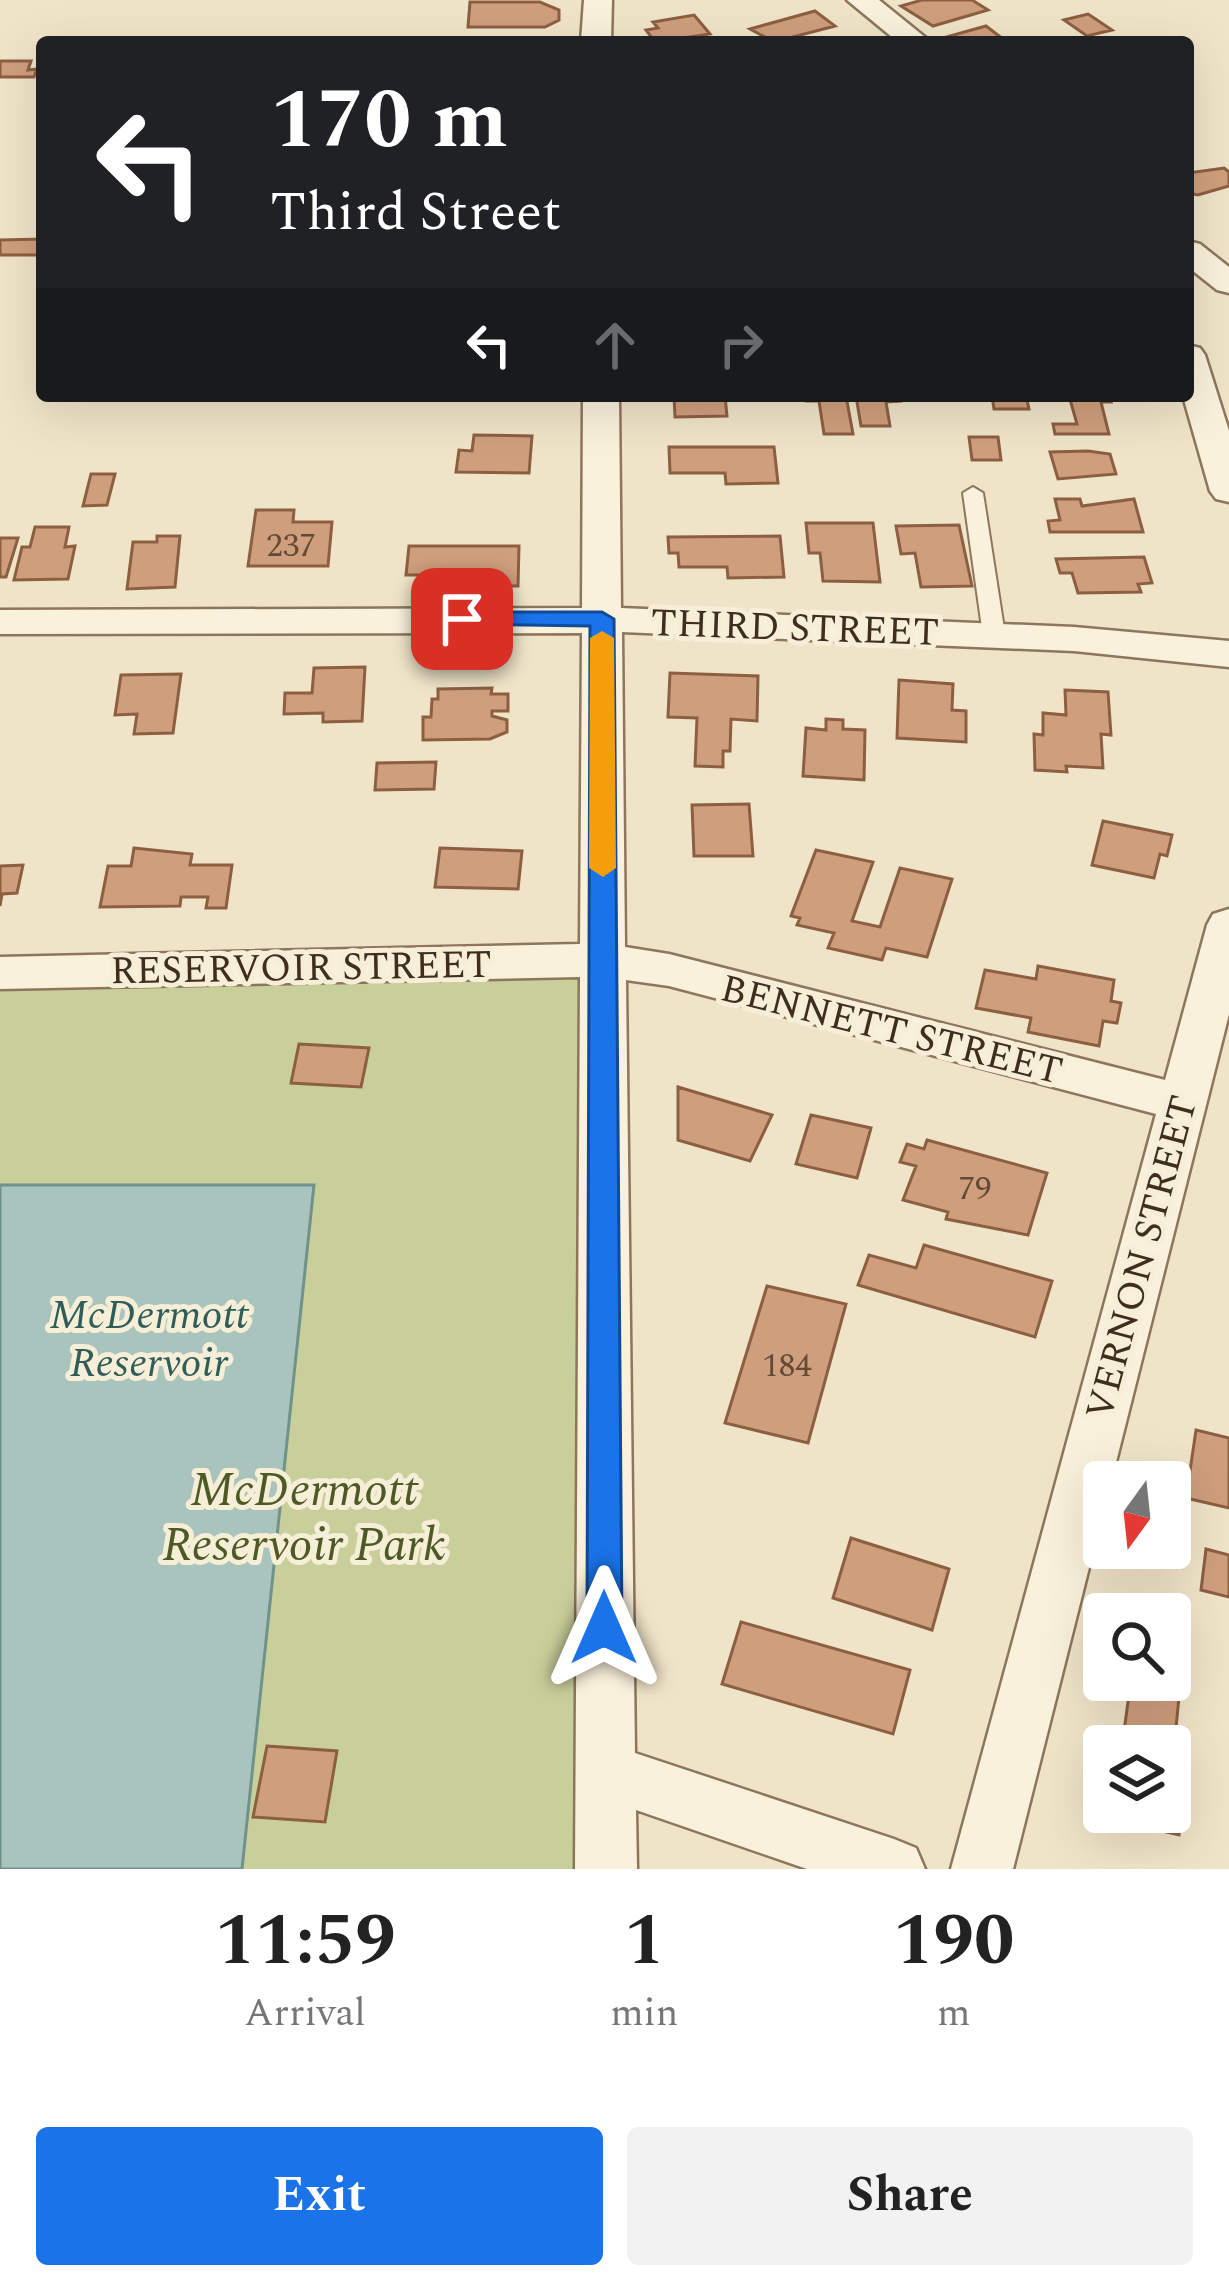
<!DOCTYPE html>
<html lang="en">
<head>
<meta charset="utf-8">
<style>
  :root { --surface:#fff; --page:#f2f2f2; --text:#222; --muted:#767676; --accent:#1a73e8 }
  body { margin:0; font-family:Spectral,serif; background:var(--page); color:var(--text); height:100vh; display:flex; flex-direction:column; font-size:45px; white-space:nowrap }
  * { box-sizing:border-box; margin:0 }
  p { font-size:39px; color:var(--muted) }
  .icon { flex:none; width:66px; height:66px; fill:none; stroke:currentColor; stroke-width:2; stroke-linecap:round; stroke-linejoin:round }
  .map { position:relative; height:1869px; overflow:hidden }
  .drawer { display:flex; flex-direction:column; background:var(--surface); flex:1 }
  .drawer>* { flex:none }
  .guide { position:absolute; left:36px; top:36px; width:1158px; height:366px; border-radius:12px; box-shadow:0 12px 48px #0002; background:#202124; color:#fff; overflow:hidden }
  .needle { width:78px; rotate:195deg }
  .tools { position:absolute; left:1083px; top:1461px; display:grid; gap:24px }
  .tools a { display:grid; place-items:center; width:108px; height:108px; border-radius:12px; background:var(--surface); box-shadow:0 12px 48px #0002; font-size:60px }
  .pin { position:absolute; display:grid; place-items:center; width:102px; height:102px; color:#fff; margin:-51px; border-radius:24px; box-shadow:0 6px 18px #0006 }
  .me { position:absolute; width:132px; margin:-66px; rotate:0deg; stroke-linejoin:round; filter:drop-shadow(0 0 9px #0008) }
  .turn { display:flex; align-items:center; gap:42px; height:252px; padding:0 36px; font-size:54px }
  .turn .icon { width:156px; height:156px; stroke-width:2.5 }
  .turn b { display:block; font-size:84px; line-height:102px }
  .lanes { display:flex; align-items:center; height:114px; padding:0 36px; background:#0003; justify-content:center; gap:60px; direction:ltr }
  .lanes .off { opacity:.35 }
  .eta { display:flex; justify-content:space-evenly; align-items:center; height:204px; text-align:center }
  .eta b { font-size:72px; font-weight:700; line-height:84px }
  .primary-button { display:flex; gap:24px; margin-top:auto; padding:24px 36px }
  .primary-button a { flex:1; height:138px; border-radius:12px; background:var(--accent); color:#fff; font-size:48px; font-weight:700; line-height:138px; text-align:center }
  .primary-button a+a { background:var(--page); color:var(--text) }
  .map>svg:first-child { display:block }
  .green { fill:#c9cf9b }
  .water { fill:#a9c4bc; stroke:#6f938a; stroke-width:3 }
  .building { fill:#cf9f7d; stroke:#8d5f41; stroke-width:3 }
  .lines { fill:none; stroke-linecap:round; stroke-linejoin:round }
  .lane-casing { stroke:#8d765c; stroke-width:4 }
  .street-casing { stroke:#8d765c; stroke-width:5 }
  .lane { fill:#faf1dc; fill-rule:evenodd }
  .street { fill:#faf1dc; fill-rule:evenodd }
  .route { fill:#1a73e8; stroke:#114b97; stroke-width:3 }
  .slow { fill:#f59e0b }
  .labels { text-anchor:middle; stroke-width:10; stroke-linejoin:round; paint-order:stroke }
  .number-label { font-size:33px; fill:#624a37 }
  .street-label { font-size:39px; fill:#3d2e20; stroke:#f7eed8 }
  .water-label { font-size:42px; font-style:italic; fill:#2f5d5a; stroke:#f7eed8 }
  .near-park-label { font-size:48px; font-style:italic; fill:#4d5a26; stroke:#f7eed8 }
</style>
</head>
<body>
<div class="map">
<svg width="1229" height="1869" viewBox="0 0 1229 1869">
  <rect width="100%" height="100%" fill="#f0e4c8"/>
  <path class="green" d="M603,960L611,1869H0V973Z"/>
  <path class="water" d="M0,1185H314L242,1869H0Z"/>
  <path class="building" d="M922,0H972L988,10L933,26L901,6Z
    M470,2H540L559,10V20L545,27H468Z
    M815,11L835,26L774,42L750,29Z
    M1088,14L1112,30L1087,36L1064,20Z
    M694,15L710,34L655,42L646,30L658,28L653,22Z
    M986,26L1007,42H953L946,37Z
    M0,61H31L28,70L37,69L34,77H0Z
    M1224,168L1229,172V186L1198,195L1188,193V173Z
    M42,239V255H0V240Z
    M674,396H725L727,416L675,417Z
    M805,396H846L853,434H824L819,401H806Z
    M856,396H900L901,401L886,402L890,426H861Z
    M992,396H1026L1029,409H994Z
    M1069,396H1109L1111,402H1101L1109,434H1055L1053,424H1077Z
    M474,435L532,436L529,473L456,472L459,450L472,451Z
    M969,437H998L1001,460H972Z
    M669,447H774L778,483L726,484L725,473H670Z
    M1088,451L1110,454L1116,474L1058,479L1050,452Z
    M91,474H115L107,505L83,506Z
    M1055,499H1080L1082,506L1134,499L1143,532H1050L1048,521L1060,520Z
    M256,510H294L293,522H332L328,566H248Z
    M806,523H873L880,582L823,581L820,553H809Z
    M959,525L972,586L921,587L915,553L901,554L896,526Z
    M35,527H69L65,547L75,546L68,579L14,580L22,547H30Z
    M157,536H180L175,587L127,589L133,542H157Z
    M780,536L784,577L728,578L727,567H679L678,553H669L668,537Z
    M0,538H18L6,577H0Z
    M409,546H519L518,586H449L451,575H406Z
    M1144,557L1152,583L1138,584L1141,592L1078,593L1072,573H1060L1056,559Z
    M365,667L362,721L323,722V713L284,714L285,693H312L314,668Z
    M670,673L758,676L757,721L731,719L730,751H723V767L695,766L697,718L668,717Z
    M181,674L173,733L134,734L137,714L115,715L121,675Z
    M899,680L953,684L952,710L966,711V742L897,738Z
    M492,688L491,694H508V711H492V716L507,720V732L490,739L423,740V717H431L432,699H438V689Z
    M1065,690L1108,692L1111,735L1101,734L1103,768L1066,766L1067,772L1035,770L1034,734L1043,735V713L1066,715Z
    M826,719L843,720V729L865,730L864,780L803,776L806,728L826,730Z
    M436,762L434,789L375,790L377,763Z
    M749,804L753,856H694L692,805Z
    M1103,821L1172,835L1167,856L1160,854L1154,878L1092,865Z
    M134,848L192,854L190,865H232L226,908H206L208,897H181L180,906L100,907L108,866H131Z
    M440,848L522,851L518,889L435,887Z
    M816,850L873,862L852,921L880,927L900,868L952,879L927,957L886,948L882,960L828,948L834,933L797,925L800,918L791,916Z
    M23,865L17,893L2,894L0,906V866Z
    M1038,966L1114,980L1111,1001L1121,1003L1117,1023L1103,1021L1099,1046L1028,1032L1031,1018L976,1008L985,970L1036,979Z
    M299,1044L369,1048L361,1087L291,1083Z
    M678,1087L772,1115L750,1161L678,1140Z
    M811,1115L871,1128L857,1178L796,1164Z
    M927,1140L1047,1173L1028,1235L946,1219L948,1212L903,1200L916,1166L900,1162L907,1144L924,1149Z
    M924,1245L1052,1281L1035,1337L858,1285L869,1255L916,1268Z
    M767,1286L846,1304L808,1443L725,1423Z
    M1196,1430L1229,1438V1508L1186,1498Z
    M851,1538L949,1569L932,1630L833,1598Z
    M1206,1549L1229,1555V1597L1201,1590Z
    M741,1622L910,1670L893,1734L722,1684Z
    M1170,1673L1181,1676L1174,1749L1188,1752L1179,1835L1124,1822L1125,1812H1170V1746H1122L1131,1680H1170Z
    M267,1746L337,1751L325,1822L253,1817Z"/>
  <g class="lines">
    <defs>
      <path id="lane" d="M973,487L983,493L1005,635L994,642L983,635L963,493Z"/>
      <path id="street" d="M584,0H612L611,42H581Z
        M847,0H879L931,42H898Z
        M1188,241L1200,244L1229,267V293L1217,290L1188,267Z
        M1188,345L1200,348L1205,355L1229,431V502L1216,499L1210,491L1183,396H1188Z
        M583,396H619L621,608L1074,627L1229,641V667L1074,651L622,632L625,947L669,954L1165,1080L1207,925L1213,914L1229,909V1014L1111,1482H1104V1508L1013,1869H951L1156,1114L669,986L626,980L635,1753L894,1839L916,1848L925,1869H807L636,1810L637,1869H575L580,977L0,989V957L580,944L582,633L0,634V610L582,608Z"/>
    </defs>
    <use href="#lane" class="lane-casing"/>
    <use href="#street" class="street-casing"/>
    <use href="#lane" class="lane"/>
    <use href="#street" class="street"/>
  </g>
  <path class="route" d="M462,612H602L614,619L622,1628L617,1639L604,1644L592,1639L587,1628L590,626L454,624V614Z"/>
  <path class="slow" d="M602,631L614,638L616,868L603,877L589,868L590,638Z"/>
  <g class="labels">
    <g class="number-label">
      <text x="291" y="556">237</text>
      <text x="975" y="1199">79</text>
      <text x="787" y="1376">184</text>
    </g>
    <g class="street-label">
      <text transform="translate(795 626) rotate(2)" y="14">THIRD STREET</text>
      <text transform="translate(301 966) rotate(-1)" y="14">RESERVOIR STREET</text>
      <text transform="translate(892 1028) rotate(14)" y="14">BENNETT STREET</text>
      <text transform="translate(1140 1257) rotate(-75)" y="14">VERNON STREET</text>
    </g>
    <g class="water-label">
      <text x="149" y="1328">McDermott<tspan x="149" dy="48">Reservoir</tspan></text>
    </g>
    <g class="near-park-label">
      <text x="304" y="1505">McDermott<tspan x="304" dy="55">Reservoir Park</tspan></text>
    </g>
  </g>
</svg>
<div class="tools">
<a><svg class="needle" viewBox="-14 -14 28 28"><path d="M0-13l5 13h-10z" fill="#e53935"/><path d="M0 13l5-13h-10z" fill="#767676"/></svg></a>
<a><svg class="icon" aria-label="search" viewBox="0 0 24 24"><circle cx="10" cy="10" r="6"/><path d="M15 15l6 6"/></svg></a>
<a><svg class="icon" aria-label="layers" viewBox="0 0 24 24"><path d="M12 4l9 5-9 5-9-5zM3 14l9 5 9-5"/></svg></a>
</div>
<div class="pin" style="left:462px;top:619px;background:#d93025"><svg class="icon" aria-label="arrive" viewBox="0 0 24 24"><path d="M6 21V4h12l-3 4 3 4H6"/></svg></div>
<svg class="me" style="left:604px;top:1628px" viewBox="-20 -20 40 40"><path d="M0-17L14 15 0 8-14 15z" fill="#1a73e8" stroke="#fff" stroke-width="4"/></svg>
<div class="guide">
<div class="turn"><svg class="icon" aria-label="left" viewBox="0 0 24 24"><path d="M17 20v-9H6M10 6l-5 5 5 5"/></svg><div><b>170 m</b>Third Street</div></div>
<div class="lanes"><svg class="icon" aria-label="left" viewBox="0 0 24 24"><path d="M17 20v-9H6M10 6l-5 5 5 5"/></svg><svg class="icon off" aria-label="ahead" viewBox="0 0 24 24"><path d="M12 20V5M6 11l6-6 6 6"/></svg><svg class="icon off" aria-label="right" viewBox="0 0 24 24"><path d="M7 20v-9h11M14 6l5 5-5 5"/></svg></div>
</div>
</div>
<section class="drawer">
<div class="eta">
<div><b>11:59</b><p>Arrival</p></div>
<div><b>1</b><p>min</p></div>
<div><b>190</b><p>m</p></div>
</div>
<div class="primary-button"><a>Exit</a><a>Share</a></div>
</section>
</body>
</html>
